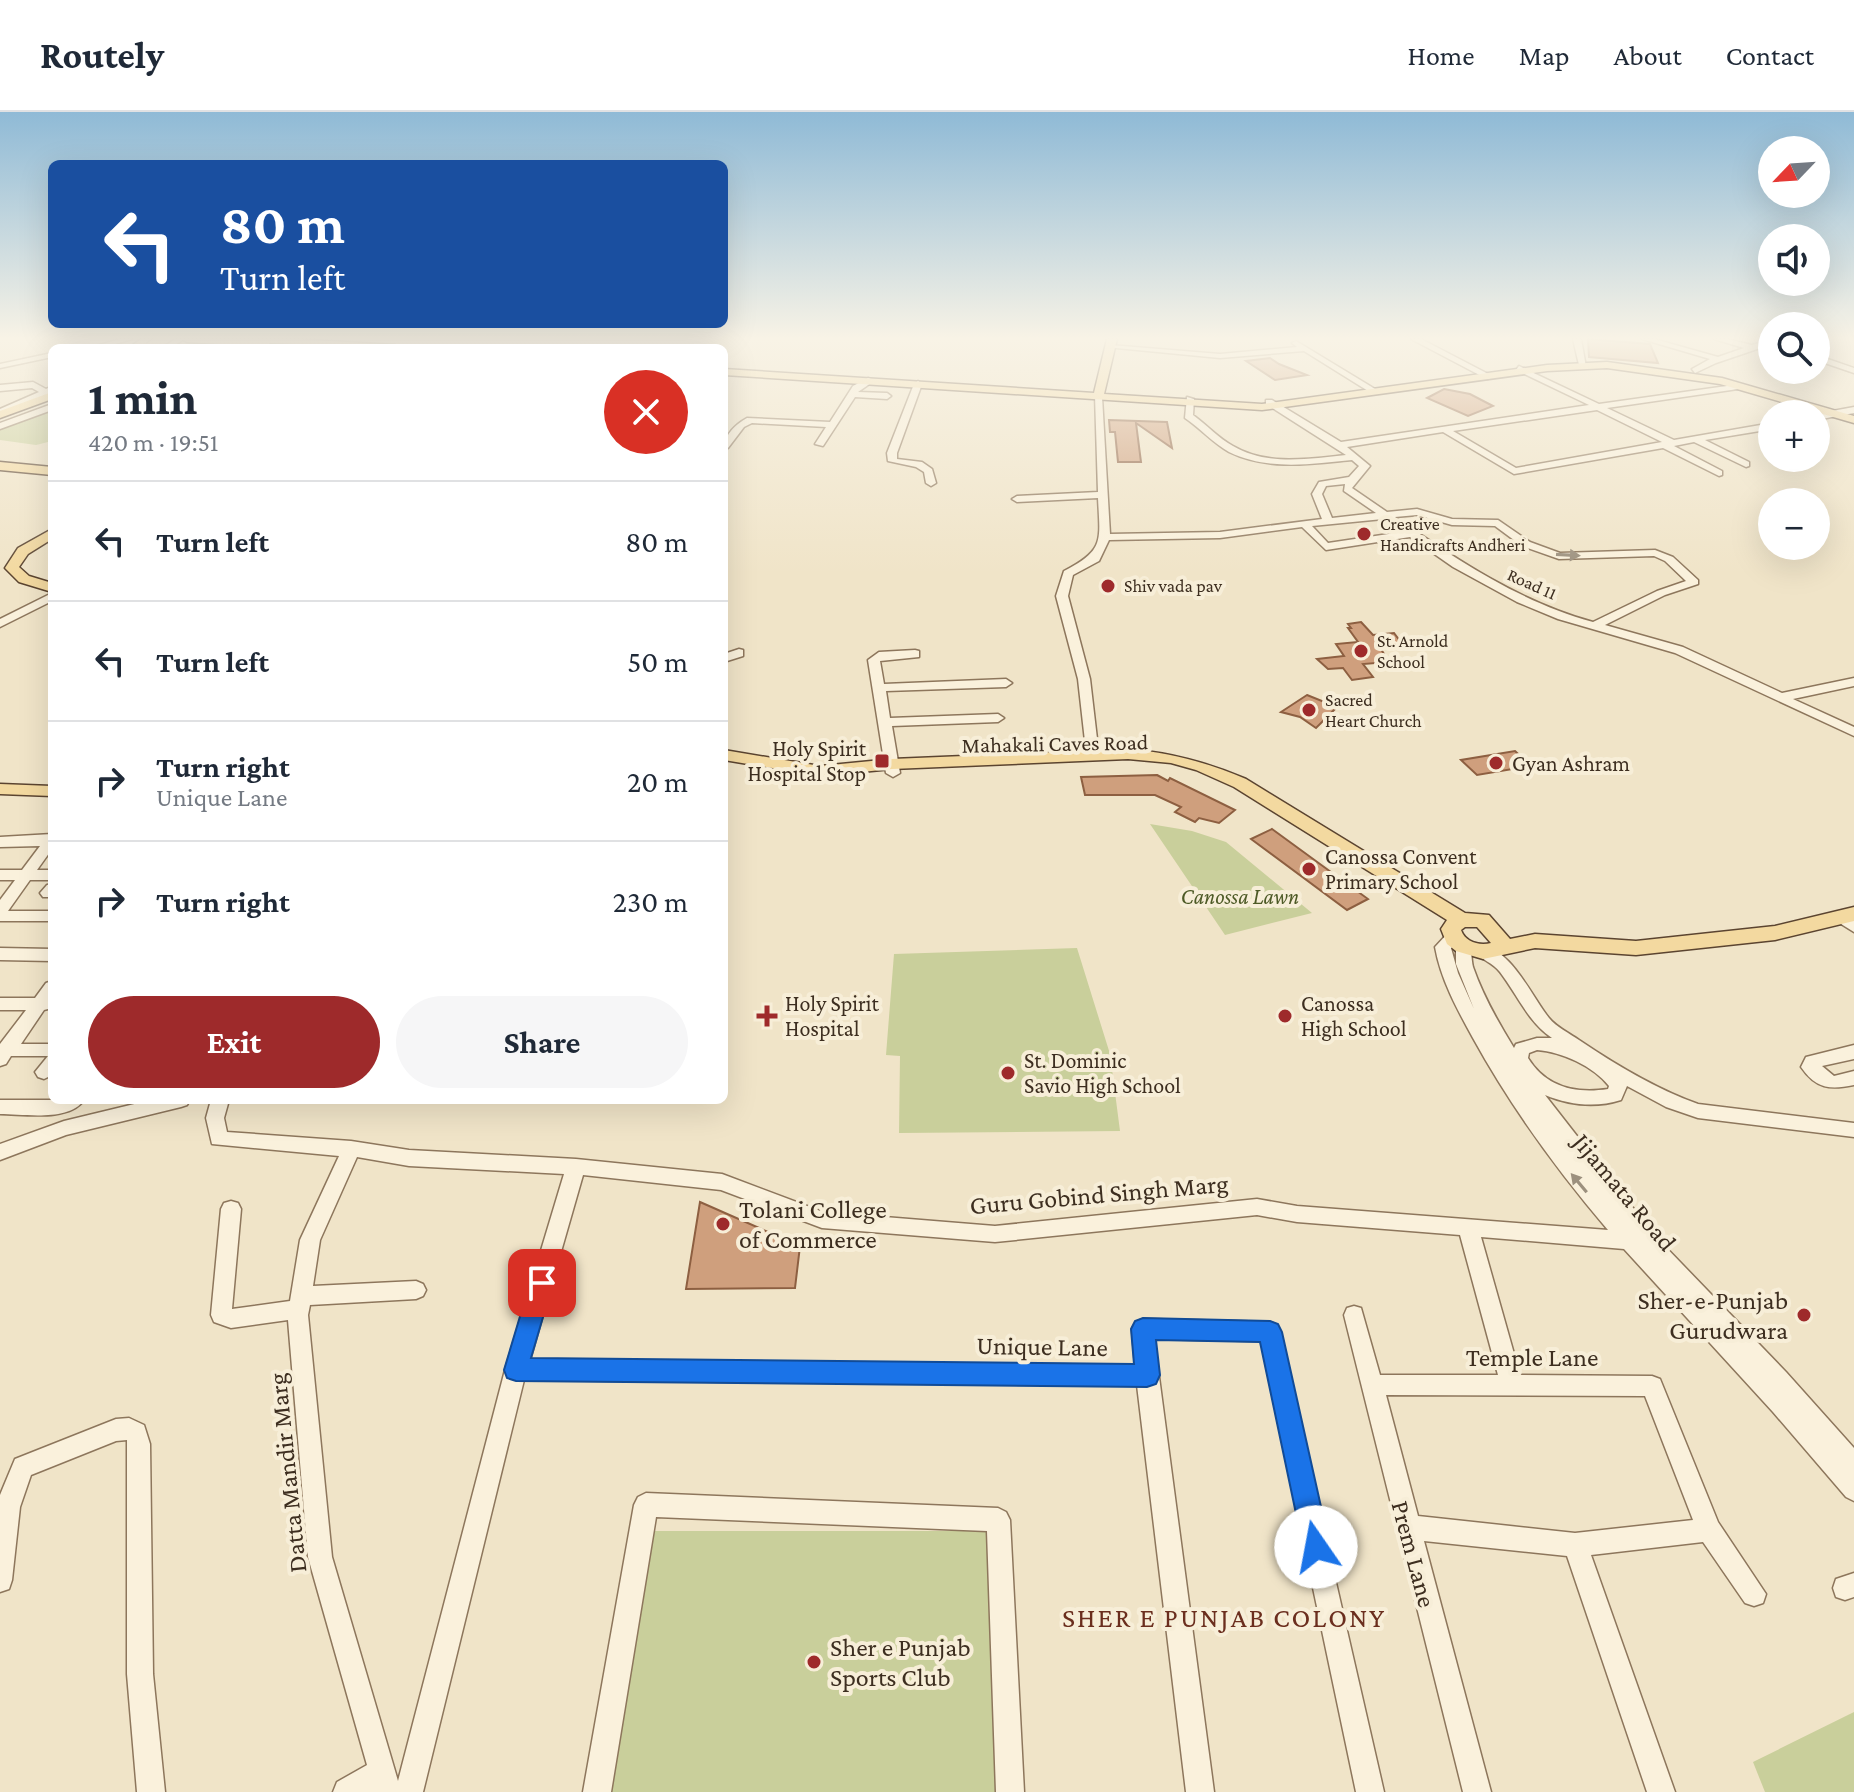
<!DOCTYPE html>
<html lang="en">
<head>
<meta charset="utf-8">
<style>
  :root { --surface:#fff; --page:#f6f6f7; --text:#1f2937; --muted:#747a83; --line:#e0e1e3; --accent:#9e2a2b }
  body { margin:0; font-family:"Crimson Pro",serif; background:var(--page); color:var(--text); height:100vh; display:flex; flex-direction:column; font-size:30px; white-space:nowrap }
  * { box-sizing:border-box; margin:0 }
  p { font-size:26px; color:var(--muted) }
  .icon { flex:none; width:44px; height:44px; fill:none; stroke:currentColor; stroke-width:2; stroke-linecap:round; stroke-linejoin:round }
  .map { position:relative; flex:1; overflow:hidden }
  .sheet { position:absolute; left:48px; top:232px; width:680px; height:760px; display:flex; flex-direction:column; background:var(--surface); border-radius:12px; box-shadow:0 8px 32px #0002 }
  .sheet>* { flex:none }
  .hud { position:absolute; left:48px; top:48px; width:680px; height:168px; border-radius:12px; box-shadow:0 8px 32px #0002; background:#1a4fa0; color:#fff; overflow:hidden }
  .needle { width:52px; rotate:245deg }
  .tools { position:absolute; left:1758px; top:24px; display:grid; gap:16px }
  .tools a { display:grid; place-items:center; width:72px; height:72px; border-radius:50%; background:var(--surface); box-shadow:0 8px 32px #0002; font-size:40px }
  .pin { position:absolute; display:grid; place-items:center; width:68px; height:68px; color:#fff; margin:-34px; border-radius:16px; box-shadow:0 4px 12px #0006 }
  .me { position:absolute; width:88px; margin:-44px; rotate:348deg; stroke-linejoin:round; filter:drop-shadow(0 0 6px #0008) }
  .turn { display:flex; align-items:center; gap:28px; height:168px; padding:0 40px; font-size:36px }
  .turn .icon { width:104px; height:104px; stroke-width:2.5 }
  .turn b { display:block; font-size:56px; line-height:68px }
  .round { display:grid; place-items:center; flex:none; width:84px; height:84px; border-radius:42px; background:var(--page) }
  .summary { display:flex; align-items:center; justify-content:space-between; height:136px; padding:0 40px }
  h1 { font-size:48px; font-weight:700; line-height:60px }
  .cta { display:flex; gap:16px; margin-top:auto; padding:16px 40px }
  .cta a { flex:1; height:92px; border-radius:48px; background:var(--accent); color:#fff; font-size:32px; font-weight:700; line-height:92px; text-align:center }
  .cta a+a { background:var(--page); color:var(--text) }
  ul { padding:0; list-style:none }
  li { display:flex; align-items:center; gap:24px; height:120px; padding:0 40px; border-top:2px solid var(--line) }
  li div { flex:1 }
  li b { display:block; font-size:30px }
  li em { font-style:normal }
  header { display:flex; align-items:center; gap:48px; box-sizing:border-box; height:112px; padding:0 40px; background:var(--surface); border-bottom:2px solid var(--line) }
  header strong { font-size:38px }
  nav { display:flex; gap:44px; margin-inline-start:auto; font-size:28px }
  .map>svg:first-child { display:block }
  .green { fill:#c9cf9b }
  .building { fill:#cf9f7d; stroke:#8d5f41; stroke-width:2 }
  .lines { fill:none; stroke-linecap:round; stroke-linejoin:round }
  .minor-casing { stroke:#8d765c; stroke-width:3 }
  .major-casing { stroke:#5b4430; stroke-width:3 }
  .minor { fill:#faf1dc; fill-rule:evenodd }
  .major { fill:#f3d9a0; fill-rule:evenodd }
  .major-bridge-casing { stroke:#5b4430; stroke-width:13; stroke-linecap:butt }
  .major-bridge { stroke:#f3d9a0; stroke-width:11 }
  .oneway { fill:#9c907e }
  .route { fill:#1a73e8; stroke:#114b97; stroke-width:2 }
  .poi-dot { fill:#9e2a2b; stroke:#f7eed8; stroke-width:3 }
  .labels { text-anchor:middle; stroke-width:8; stroke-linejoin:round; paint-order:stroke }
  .far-poi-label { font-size:18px; fill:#3d2e20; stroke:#f7eed8; text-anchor:start }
  .far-street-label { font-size:18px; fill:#3d2e20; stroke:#f7eed8 }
  .street-label { font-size:22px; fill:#3d2e20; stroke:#f7eed8 }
  .poi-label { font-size:22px; fill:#3d2e20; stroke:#f7eed8; text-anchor:start }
  .park-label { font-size:22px; font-style:italic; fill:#4d5a26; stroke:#f7eed8 }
  .near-street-label { font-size:26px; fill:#3d2e20; stroke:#f7eed8 }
  .near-poi-label { font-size:26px; fill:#3d2e20; stroke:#f7eed8; text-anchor:start }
  .near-neighbourhood-label { font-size:28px; letter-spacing:2px; fill:#6b2e1e; stroke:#f7eed8 }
</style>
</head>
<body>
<header>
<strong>Routely</strong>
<nav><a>Home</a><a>Map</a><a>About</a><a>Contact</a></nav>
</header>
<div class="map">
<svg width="1854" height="1680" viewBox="0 0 1854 1680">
  <rect width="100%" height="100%" fill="#f0e4c8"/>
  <path class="green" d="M47,300H52V329L36,333L0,328V317Z
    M1150,712L1192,719L1226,730L1312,801L1225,823Z
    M1077,836L1110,942L1120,1019L899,1021L900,944L886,943L894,842Z
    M651,1419H992L1002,1680H612Z
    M1854,1600V1680H1765L1753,1650Z"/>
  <path class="building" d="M1588,227L1650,232L1658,251L1589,245Z
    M1270,246L1279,252L1307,263L1275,268L1246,249Z
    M1444,277L1470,282L1493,294L1468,304L1427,286Z
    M1109,308L1167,310L1172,336L1136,311L1141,350H1118L1115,320H1110Z
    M1361,510L1373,523L1394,521L1403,533L1379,534L1389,550L1363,552L1373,565L1352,568L1343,556L1328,557L1317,547L1344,544L1336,532L1358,530L1348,516H1351L1348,512Z
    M1307,583L1337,595L1316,616L1300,605L1281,600Z
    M1515,639L1531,654L1477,663L1461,648Z
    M1157,663L1168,669L1170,666L1235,698L1219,711L1199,706L1195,710L1175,700L1181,695L1155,683H1085L1081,665Z
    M1272,717L1368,787L1347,798L1251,727Z
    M700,1090L800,1134L795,1176L686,1177Z"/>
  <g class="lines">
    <defs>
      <path id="minor" d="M120,227H132L102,236H89Z
        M175,227H184L171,236H162Z
        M1411,227H1421L1494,265L1487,267Z
        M1573,227H1581L1586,255L1579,253Z
        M1642,227H1654L1718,245L1744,236L1714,227H1727L1752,233L1772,227V232L1716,251L1695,261L1692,257L1710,247Z
        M1296,229L1380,280L1373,282L1304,239L1220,246L1106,235L1110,233L1220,242L1297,235L1292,231Z
        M52,241V245L0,256V252Z
        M1816,243L1854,256V261L1816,248Z
        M1519,254L1599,292L1741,272V276L1738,277L1607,296L1674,328L1772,311V317L1705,328L1749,350V354L1746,355L1694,330L1674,334L1722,359V363L1719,364L1663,336L1514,362L1443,320L1347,335L1370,354L1352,376L1387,400L1417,397L1452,407L1498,408L1530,430L1560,441L1655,438L1673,445L1698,468V472L1665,483L1605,513L1683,535L1782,581L1854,566V574L1793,587L1854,615V624L1675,541L1558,507L1517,490L1453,455L1410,425L1326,438L1302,415L1220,426L1109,428L1099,449L1073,463L1068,484L1090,567L1099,644L1092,648L1087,647L1078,567L1056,484L1064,459C1105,438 1100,429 1098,386L1017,390L1012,387L1017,384L1098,380L1095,283L1102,285L1110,422L1220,420L1322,407L1312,382L1319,370L1349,365L1359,354L1352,348C1311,352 1268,359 1229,340C1213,331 1200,316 1185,306L1187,285L1194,287L1193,303C1207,313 1218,326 1233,334C1267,354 1308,347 1346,343L1266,292V288H1272L1341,330L1589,293L1516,258ZM1597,298L1662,330L1516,356L1453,319ZM1345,372L1344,379L1376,401L1332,406L1322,382L1326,374ZM1417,403L1452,413L1495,414L1522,434L1559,447L1654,444L1665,449L1686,469L1657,479L1593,510C1520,490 1457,448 1395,405ZM1383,407L1402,420L1328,431L1312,414Z
        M868,266L871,267V271L858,280L887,281L891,284L887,287L855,285L823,334L815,332L826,315L752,311L744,315L728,336L724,337C724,323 736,312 747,306L830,310L853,274Z
        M918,269L922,272L897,341V347L922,350L932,357L936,371L931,374L926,371L924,360L916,355L888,349L887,341L914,272Z
        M33,270L46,277L52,274V285L45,283L0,303V297L39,280L32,276L0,279V273Z
        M52,292V298L0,317V311Z
        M1854,295V301L1816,308V302Z
        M52,481V489L0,515V507Z
        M739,537L743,538V544L724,550V542Z
        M915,538L919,539V545L880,549L884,572L1006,567L1012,571L1006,575L886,579L890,606L998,602L1004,606L998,610L892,614L900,661L893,665L886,661L868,548L879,540Z
        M52,722V737L37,758H52V768H30L8,799H52V809H0V788L15,768H0V758H22L40,734L0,735V725Z
        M52,772V785H43L40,781L47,773Z
        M1841,802L1854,808V820L1833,807Z
        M1454,820L1462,825L1459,830H1469C1472,838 1471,847 1473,855C1483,884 1498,910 1514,936L1516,932L1537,926H1552C1528,910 1517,882 1500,860C1493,851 1482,848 1475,840L1477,836C1507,828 1533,887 1549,906C1556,915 1569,921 1579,928C1616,953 1656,977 1698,992L1854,1011V1025L1698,1006L1666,995L1627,974L1621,988C1596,996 1569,993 1545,983L1655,1124L1786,1260L1854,1336V1389L1846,1385L1773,1300L1624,1137L1481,1125L1520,1263L1652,1264L1660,1267L1718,1410L1766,1482L1763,1491L1754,1494L1745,1491L1703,1430L1591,1443L1675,1680H1647L1567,1444L1424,1429L1491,1680H1463L1344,1203L1347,1196L1354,1194L1361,1196L1380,1263H1498L1460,1123L1297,1110L1257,1103L995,1130L822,1116L721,1078L583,1063L530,1248L1135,1253L1132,1217L1136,1210L1143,1207L1270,1210L1277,1213L1384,1680H1356L1261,1229L1154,1227L1214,1680H1186L1137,1273L524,1268L423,1680H333L337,1670L367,1653L308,1445L288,1208L231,1216L214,1210L211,1203L221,1097L224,1091L231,1089L238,1091L241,1097L232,1197L290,1189L300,1128L339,1044L212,1032L206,1006L211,988H229L224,1006L227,1020L351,1029L409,1038L576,1047L722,1062L823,1100L995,1114L1257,1087L1297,1094L1608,1118C1557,1058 1511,995 1473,926C1457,897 1441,868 1435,835L1448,821ZM1456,832V852L1474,897L1458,861L1451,836ZM1537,938C1562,940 1593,954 1609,974L1608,977C1575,982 1546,975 1528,946L1529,941ZM357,1045L409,1054L564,1062L505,1258L398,1669L332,1445L308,1203L310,1193L416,1187L423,1184L426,1178L423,1172L416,1169L313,1174L320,1128ZM1386,1283L1645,1284L1693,1408L1575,1421L1418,1404Z
        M0,836L52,837V849L0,848Z
        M52,869V896L44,898L21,932H52V963L44,967L38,965L35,960L48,944H11L6,952L0,954V932L26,898H0V886H35L46,871Z
        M1854,933V947L1822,954L1834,964L1854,959V973C1830,978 1816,977 1801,955L1806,945Z
        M0,988H84C69,1010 24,1002 0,1002Z
        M151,988H190L187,993L181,995L66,1023L0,1048V1032L64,1009Z
        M129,1306L144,1313L150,1332L153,1562L165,1680H137L127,1562V1328L116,1329L31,1363L20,1395L12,1468L9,1477L0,1480V1383L15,1347L116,1307Z
        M646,1381L998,1396L1006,1400L1010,1408L1024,1680H996L987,1419L656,1405L611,1680H583L634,1393L638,1385Z
        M1854,1461V1485L1845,1488L1836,1485L1833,1476L1836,1467Z"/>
      <path id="major" d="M141,227H152L141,236H129Z
        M182,227H297L395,233L400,236L270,231L266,235L187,230Z
        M1107,227H1117L1104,282L1262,292L1547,253L1607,250L1722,266L1854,304V311L1720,272L1607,256L1547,259L1262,298L724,263V257L1094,281Z
        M52,280V287L0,306V299Z
        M0,350L52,355V363L0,358Z
        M52,417V427L28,442L19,455L29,464L52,471V480L19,470L5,456L18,436Z
        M1128,637C1171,641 1206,650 1246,667L1465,801L1489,803L1510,827L1535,822L1636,829L1775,814L1854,795V809L1775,828L1636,843L1535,836L1483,847L1456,839L1447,832L1441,817L1447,808L1234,675L1196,658L1171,651L1128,647L892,657L820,664L724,648V638L820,654L892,647ZM1465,815H1477L1491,831C1479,834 1465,830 1461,818Z
        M0,672L52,674V684L0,682Z"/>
    </defs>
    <use href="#minor" class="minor-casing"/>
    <use href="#major" class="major-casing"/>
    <use href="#minor" class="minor"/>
    <use href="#major" class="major"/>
    <defs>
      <path id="major-bridge" d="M150,236L162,227"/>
    </defs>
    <use href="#major-bridge" class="major-bridge-casing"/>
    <use href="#major-bridge" class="major-bridge"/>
  </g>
  <defs><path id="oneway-solid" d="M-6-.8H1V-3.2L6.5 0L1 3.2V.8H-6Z" transform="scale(2)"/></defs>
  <g class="oneway">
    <use href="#oneway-solid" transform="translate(1568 443) rotate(3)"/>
    <use href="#oneway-solid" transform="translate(1579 1071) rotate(-130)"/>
  </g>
  <linearGradient id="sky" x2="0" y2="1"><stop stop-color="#8fbad6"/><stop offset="0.49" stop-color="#f8f3e6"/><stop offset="1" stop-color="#f8f3e6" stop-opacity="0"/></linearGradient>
  <rect width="1854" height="462" fill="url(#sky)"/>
  <path class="route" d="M542,1161L550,1164L553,1171L531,1246L1134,1252L1131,1217L1135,1209L1143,1206L1270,1209L1278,1212L1282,1220L1330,1435L1326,1444L1316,1448L1307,1444L1303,1435L1260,1230L1156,1228L1160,1263L1156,1272L1147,1275L516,1269L507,1266L504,1258L530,1171L533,1164Z"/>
  <g class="poi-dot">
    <circle cx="1364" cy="422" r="8"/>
    <circle cx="1108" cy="474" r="8"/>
    <circle cx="1361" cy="539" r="8"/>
    <circle cx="1309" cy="598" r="8"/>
    <rect x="874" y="641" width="16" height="16" rx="4"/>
    <circle cx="1496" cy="651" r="8"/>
    <circle cx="1309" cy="757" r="8"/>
    <path d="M763 892h8v8h8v8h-8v8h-8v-8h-8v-8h8z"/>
    <circle cx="1285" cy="904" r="8"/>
    <circle cx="1008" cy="961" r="8"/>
    <circle cx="723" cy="1112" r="8"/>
    <circle cx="1804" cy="1203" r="8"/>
    <circle cx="814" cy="1550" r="8"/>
  </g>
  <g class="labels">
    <g class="far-poi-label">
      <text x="1380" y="418">Creative<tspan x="1380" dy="21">Handicrafts Andheri</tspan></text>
      <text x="1124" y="480">Shiv vada pav</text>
      <text x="1377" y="535">St. Arnold<tspan x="1377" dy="21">School</tspan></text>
      <text x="1325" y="594">Sacred<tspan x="1325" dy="21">Heart Church</tspan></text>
    </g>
    <g class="far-street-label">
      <text transform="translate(1532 472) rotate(24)" y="6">Road 11</text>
    </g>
    <g class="street-label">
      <text transform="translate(1055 631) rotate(-1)" y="8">Mahakali Caves Road</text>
    </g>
    <g class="poi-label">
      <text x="866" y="644" text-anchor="end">Holy Spirit<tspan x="866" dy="25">Hospital Stop</tspan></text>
      <text x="1512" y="659">Gyan Ashram</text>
      <text x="1325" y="752">Canossa Convent<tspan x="1325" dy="25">Primary School</tspan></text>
      <text x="785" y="899">Holy Spirit<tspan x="785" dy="25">Hospital</tspan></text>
      <text x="1301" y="899">Canossa<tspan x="1301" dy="25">High School</tspan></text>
      <text x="1024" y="956">St. Dominic<tspan x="1024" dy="25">Savio High School</tspan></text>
    </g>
    <g class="park-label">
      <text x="1240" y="792">Canossa Lawn</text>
    </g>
    <g class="near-street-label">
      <text transform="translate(1625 1080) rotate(50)" y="9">Jijamata Road</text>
      <text transform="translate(1099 1082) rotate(-5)" y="9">Guru Gobind Singh Marg</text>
      <text transform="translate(1042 1234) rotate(1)" y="9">Unique Lane</text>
      <text x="1532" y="1254">Temple Lane</text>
      <text transform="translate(287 1361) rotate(-96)" y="9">Datta Mandir Marg</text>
      <text transform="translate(1414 1442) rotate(75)" y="9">Prem Lane</text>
    </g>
    <g class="near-poi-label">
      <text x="739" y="1106">Tolani College<tspan x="739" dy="30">of Commerce</tspan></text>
      <text x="1788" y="1197" text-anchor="end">Sher-e-Punjab<tspan x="1788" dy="30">Gurudwara</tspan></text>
      <text x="830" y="1544">Sher e Punjab<tspan x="830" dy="30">Sports Club</tspan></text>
    </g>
    <g class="near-neighbourhood-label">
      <text x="1224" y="1515">SHER E PUNJAB COLONY</text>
    </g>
  </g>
</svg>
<div class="tools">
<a><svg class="needle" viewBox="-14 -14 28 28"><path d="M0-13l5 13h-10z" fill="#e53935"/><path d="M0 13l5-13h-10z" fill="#747a83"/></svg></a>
<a><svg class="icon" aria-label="sound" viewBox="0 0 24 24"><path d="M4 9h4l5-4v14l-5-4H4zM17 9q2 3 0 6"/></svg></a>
<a><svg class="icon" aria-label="search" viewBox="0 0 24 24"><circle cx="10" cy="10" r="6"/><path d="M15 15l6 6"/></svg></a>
<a>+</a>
<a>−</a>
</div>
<div class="pin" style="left:542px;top:1171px;background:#d93025"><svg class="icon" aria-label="arrive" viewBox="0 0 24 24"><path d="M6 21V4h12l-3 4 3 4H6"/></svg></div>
<svg class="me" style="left:1316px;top:1435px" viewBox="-20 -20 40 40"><circle r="19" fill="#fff"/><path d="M0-13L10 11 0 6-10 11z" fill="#1a73e8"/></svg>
<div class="hud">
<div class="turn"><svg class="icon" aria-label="left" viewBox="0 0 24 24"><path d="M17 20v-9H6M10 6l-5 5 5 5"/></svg><div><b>80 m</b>Turn left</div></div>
</div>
<section class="sheet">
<div class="summary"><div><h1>1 min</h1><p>420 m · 19:51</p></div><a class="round" style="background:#d93025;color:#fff"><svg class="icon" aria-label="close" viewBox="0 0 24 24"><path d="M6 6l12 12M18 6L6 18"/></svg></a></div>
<ul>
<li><svg class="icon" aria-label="left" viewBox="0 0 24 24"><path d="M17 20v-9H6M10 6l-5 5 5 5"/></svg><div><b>Turn left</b></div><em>80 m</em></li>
<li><svg class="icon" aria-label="left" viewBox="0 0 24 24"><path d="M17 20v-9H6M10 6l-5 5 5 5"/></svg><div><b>Turn left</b></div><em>50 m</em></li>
<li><svg class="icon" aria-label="right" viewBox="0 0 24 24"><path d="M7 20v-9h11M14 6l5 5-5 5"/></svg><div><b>Turn right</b><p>Unique Lane</p></div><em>20 m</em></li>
<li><svg class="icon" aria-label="right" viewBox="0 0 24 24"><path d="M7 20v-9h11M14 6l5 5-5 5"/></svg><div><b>Turn right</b></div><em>230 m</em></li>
</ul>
<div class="cta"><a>Exit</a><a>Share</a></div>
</section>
</div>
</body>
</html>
